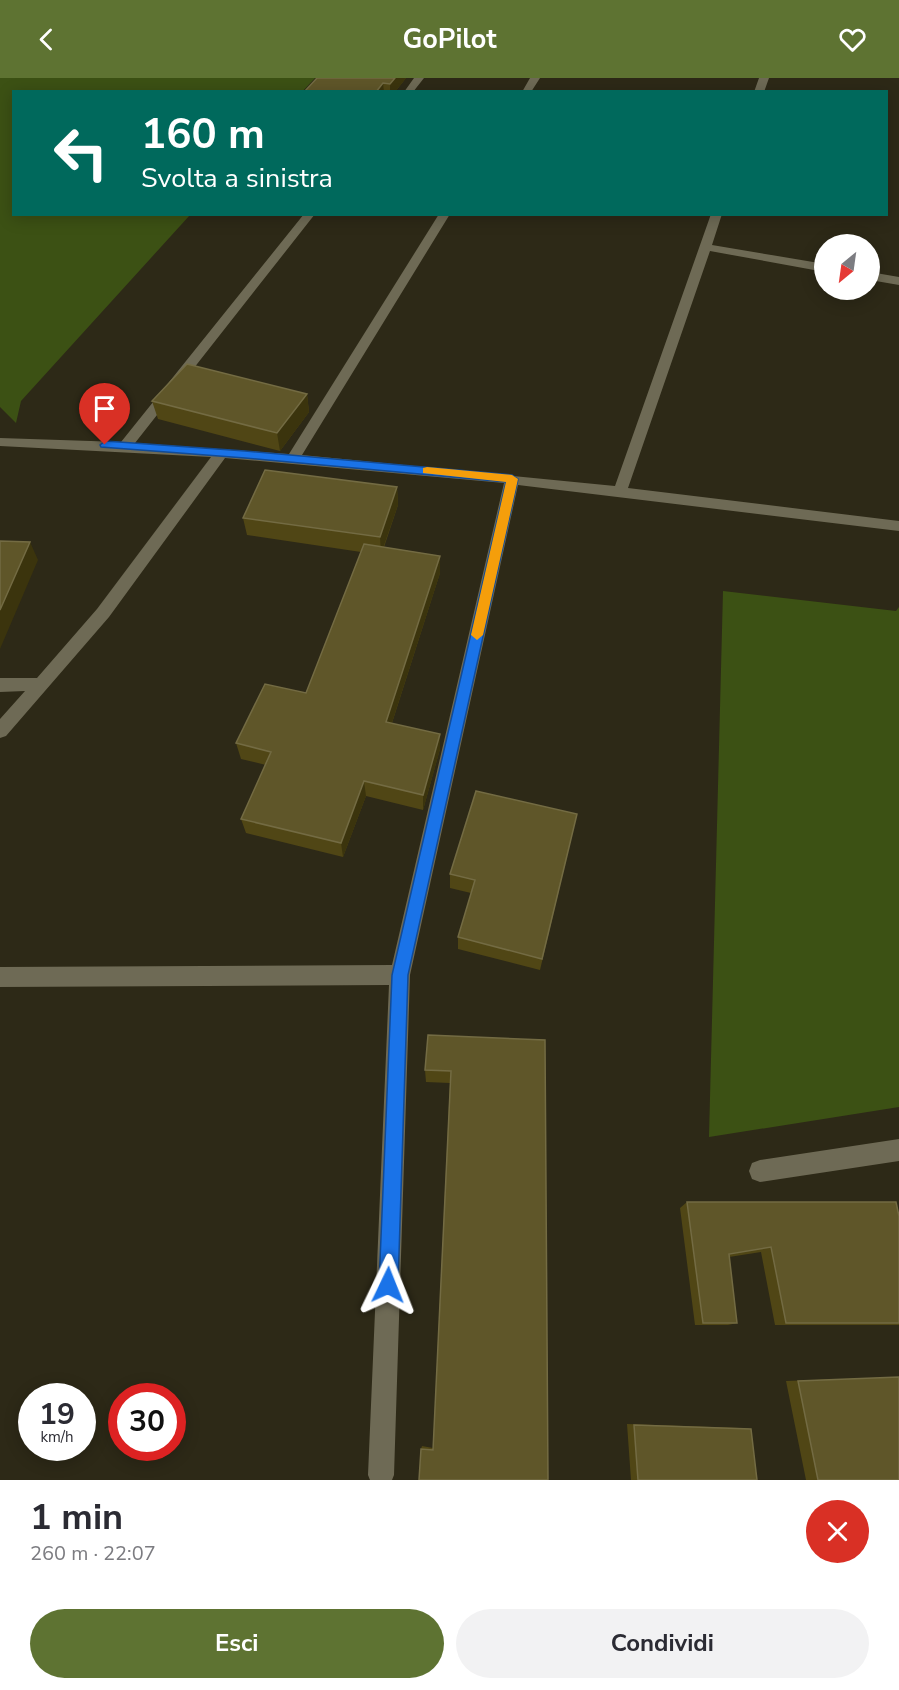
<!DOCTYPE html>
<html lang="it">
<head>
<meta charset="utf-8">
<style>
  :root { --surface:#fff; --page:#f2f2f3; --text:#2b2b33; --muted:#7c7c81; --accent:#5e7332 }
  body { margin:0; font-family:"Nunito Sans",sans-serif; background:var(--page); color:var(--text); height:100vh; display:flex; flex-direction:column; font-size:22px; white-space:nowrap }
  * { box-sizing:border-box; margin:0 }
  p { font-size:20px; color:var(--muted) }
  .icon { flex:none; width:33px; height:33px; fill:none; stroke:currentColor; stroke-width:2; stroke-linecap:round; stroke-linejoin:round }
  .map { position:relative; height:1402px; overflow:hidden }
  .panel { display:flex; flex-direction:column; background:var(--surface); flex:1 }
  .panel>* { flex:none }
  .banner { position:absolute; left:12px; top:12px; width:876px; height:126px; border-radius:0px; box-shadow:0 3px 15px #0003; background:#00695c; color:#fff; overflow:hidden }
  .needle { width:39px; rotate:209deg }
  .controls { position:absolute; left:814px; top:156px; display:grid; gap:12px }
  .controls a { display:grid; place-items:center; width:66px; height:66px; border-radius:50%; background:var(--surface); box-shadow:0 3px 15px #0003; font-size:30px }
  .speed { position:absolute; left:18px; top:1305px; display:flex; gap:12px; font-size:30px; font-weight:700; text-align:center }
  .speed>* { display:grid; place-content:center; width:78px; height:78px; border-radius:50%; background:var(--surface); box-shadow:0 3px 15px #0003; line-height:1 }
  .speed small { font-size:15px; font-weight:400 }
  .speed .limit { border:9px solid #d22; background:#fff; color:#111 }
  .pin { position:absolute; display:grid; place-items:center; width:51px; height:51px; color:#fff; margin:-62px -26px; border-radius:50% 50% 50% 0; rotate:-45deg; box-shadow:0 0 6px #0007 }
  .pin .icon { rotate:45deg }
  .me { position:absolute; width:66px; margin:-33px; rotate:2deg; stroke-linejoin:round; filter:drop-shadow(0 0 4px #0008) }
  .turn { display:flex; align-items:center; gap:21px; height:126px; padding:0 30px; font-size:27px }
  .turn .icon { width:78px; height:78px; stroke-width:2.5 }
  .turn b { display:block; font-size:42px; line-height:51px }
  .round { display:grid; place-items:center; flex:none; width:63px; height:63px; border-radius:32px; background:var(--page) }
  .head { display:flex; align-items:center; justify-content:space-between; height:102px; padding:0 30px }
  h1 { font-size:36px; font-weight:700; line-height:45px }
  .action { display:flex; gap:12px; margin-top:auto; padding:12px 30px }
  .action a { flex:1; height:69px; border-radius:36px; background:var(--accent); color:#fff; font-size:24px; font-weight:700; line-height:69px; text-align:center }
  .action a+a { background:var(--page); color:var(--text) }
  header { display:flex; justify-content:space-between; align-items:center; height:78px; padding:0 30px; background:var(--accent); color:#fff; font-size:27px; font-weight:700 }
  .map>svg:first-child { display:block }
  .green { fill:#3c5114 }
  .lines { fill:none; stroke-linecap:round; stroke-linejoin:round }
  .minor { fill:#6e6a55; fill-rule:evenodd }
  .wall { fill:#504615 }
  .shaded-wall { fill:#3b340d }
  .building { fill:#5f5629; stroke:#736b43; stroke-width:1.5 }
  .route { fill:#1a73e8; stroke:#114b97; stroke-width:1.5 }
  .slow { fill:#f59e0b }
</style>
</head>
<body>
<header><svg class="icon" aria-label="back" viewBox="0 0 24 24"><path d="M15 5l-7 7 7 7"/></svg>GoPilot<svg class="icon" aria-label="heart" viewBox="0 0 24 24"><path d="M12 20l-8-8c-3-5 5-10 8-4 3-6 11-1 8 4z"/></svg></header>
<div class="map">
<svg width="899" height="1402" viewBox="0 0 899 1402">
  <rect width="100%" height="100%" fill="#2d2917"/>
  <path class="green" d="M0,0H315L302,14H14V136L190,137L21,323L16,345L0,329Z
    M723,513L896,533L899,529V1029L709,1059Z"/>
  <g class="lines">
    <path class="minor" d="M414,0H424L413,14H404Z
      M530,0H540L531,14H522Z
      M759,0H769L764,14H754Z
      M304,136H315L135,365L289,376L439,136H450L302,377L615,408L711,136H722L712,167L825,186V194L710,173L628,410L899,443V453L518,407L410,897L394,1397L392,1402H370L368,1397L389,907L0,909V889L392,887L504,405L225,380L109,539L6,658L0,660V641L25,613L0,614V600H37L97,531L211,379L0,368V360L121,364Z
      M870,194L899,199V207L870,202Z
      M899,1061V1083L760,1104L752,1101L749,1093L752,1085L760,1082Z"/>
  </g>
  <path class="wall" d="M317,0H406L395,14H304Z
    M307,316L309,334L280,373L158,341L152,323Z
    M397,409L398,427L384,469L440,478V495L392,645L440,671L423,732L366,718L343,779L246,755L241,741L266,687L241,681L236,665L306,615L361,474L247,457L243,440Z
    M577,736L540,892L458,871V859L471,815L450,810V796Z
    M545,962L548,1402L421,1371L422,1368L433,1370L450,1005L426,1004L425,992Z
    M687,1124L899,1138V1247H775L761,1174L729,1179L737,1245L728,1247H695L680,1130Z
    M899,1299V1402H806L786,1303Z
    M627,1346L740,1350L751,1351L757,1402H631Z"/>
  <path class="shaded-wall" d="M395,0H406L395,14H390V6Z
    M383,5L384,14H376Z
    M307,316L309,334L280,373L277,355Z
    M397,409L398,427L381,476L380,459Z
    M30,464L38,482L0,571V532Z
    M440,478V495L387,660L386,644Z
    M440,656V671L423,732V717Z
    M364,703L366,718L343,779L341,765Z"/>
  <path class="building" d="M317,0H395L390,6L383,5L376,14H304Z
    M187,286L307,316L277,355L152,323Z
    M265,392L397,409L380,459L243,440Z
    M0,463L30,464L0,532Z
    M364,466L440,478L386,644L440,656L423,717L364,703L341,765L241,741L271,674L236,665L265,606L306,615Z
    M476,713L577,736L542,881L458,859L475,802L450,796Z
    M428,957L545,962L548,1402H419L421,1371L433,1372L451,993L425,992Z
    M687,1124H896L899,1138V1245H786L771,1169L729,1176L737,1245H703Z
    M899,1299V1402H818L798,1303Z
    M634,1347L751,1351L757,1402H638Z"/>
  <path class="route" d="M105,363L245,373L512,397L518,401L408,897L398,1207L395,1213L388,1216L382,1213L379,1207L392,897L506,404L245,380L101,369L100,367Z"/>
  <path class="slow" d="M427,389L512,397L518,401L483,557L477,562L471,557L506,404L423,395V390Z"/>
</svg>
<div class="controls">
<a><svg class="needle" viewBox="-14 -14 28 28"><path d="M0-13l5 13h-10z" fill="#e53935"/><path d="M0 13l5-13h-10z" fill="#7c7c81"/></svg></a>
</div>
<div class="speed"><div>19<small>km/h</small></div><div class="limit">30</div></div>
<div class="pin" style="left:105px;top:367px;background:#d93025"><svg class="icon" aria-label="arrive" viewBox="0 0 24 24"><path d="M6 21V4h12l-3 4 3 4H6"/></svg></div>
<svg class="me" style="left:388px;top:1207px" viewBox="-20 -20 40 40"><path d="M0-17L14 15 0 8-14 15z" fill="#1a73e8" stroke="#fff" stroke-width="4"/></svg>
<div class="banner">
<div class="turn"><svg class="icon" aria-label="left" viewBox="0 0 24 24"><path d="M17 20v-9H6M10 6l-5 5 5 5"/></svg><div><b>160 m</b>Svolta a sinistra</div></div>
</div>
</div>
<section class="panel">
<div class="head"><div><h1>1 min</h1><p>260 m · 22:07</p></div><a class="round" style="background:#d93025;color:#fff"><svg class="icon" aria-label="close" viewBox="0 0 24 24"><path d="M6 6l12 12M18 6L6 18"/></svg></a></div>
<div class="action"><a>Esci</a><a>Condividi</a></div>
</section>
</body>
</html>
